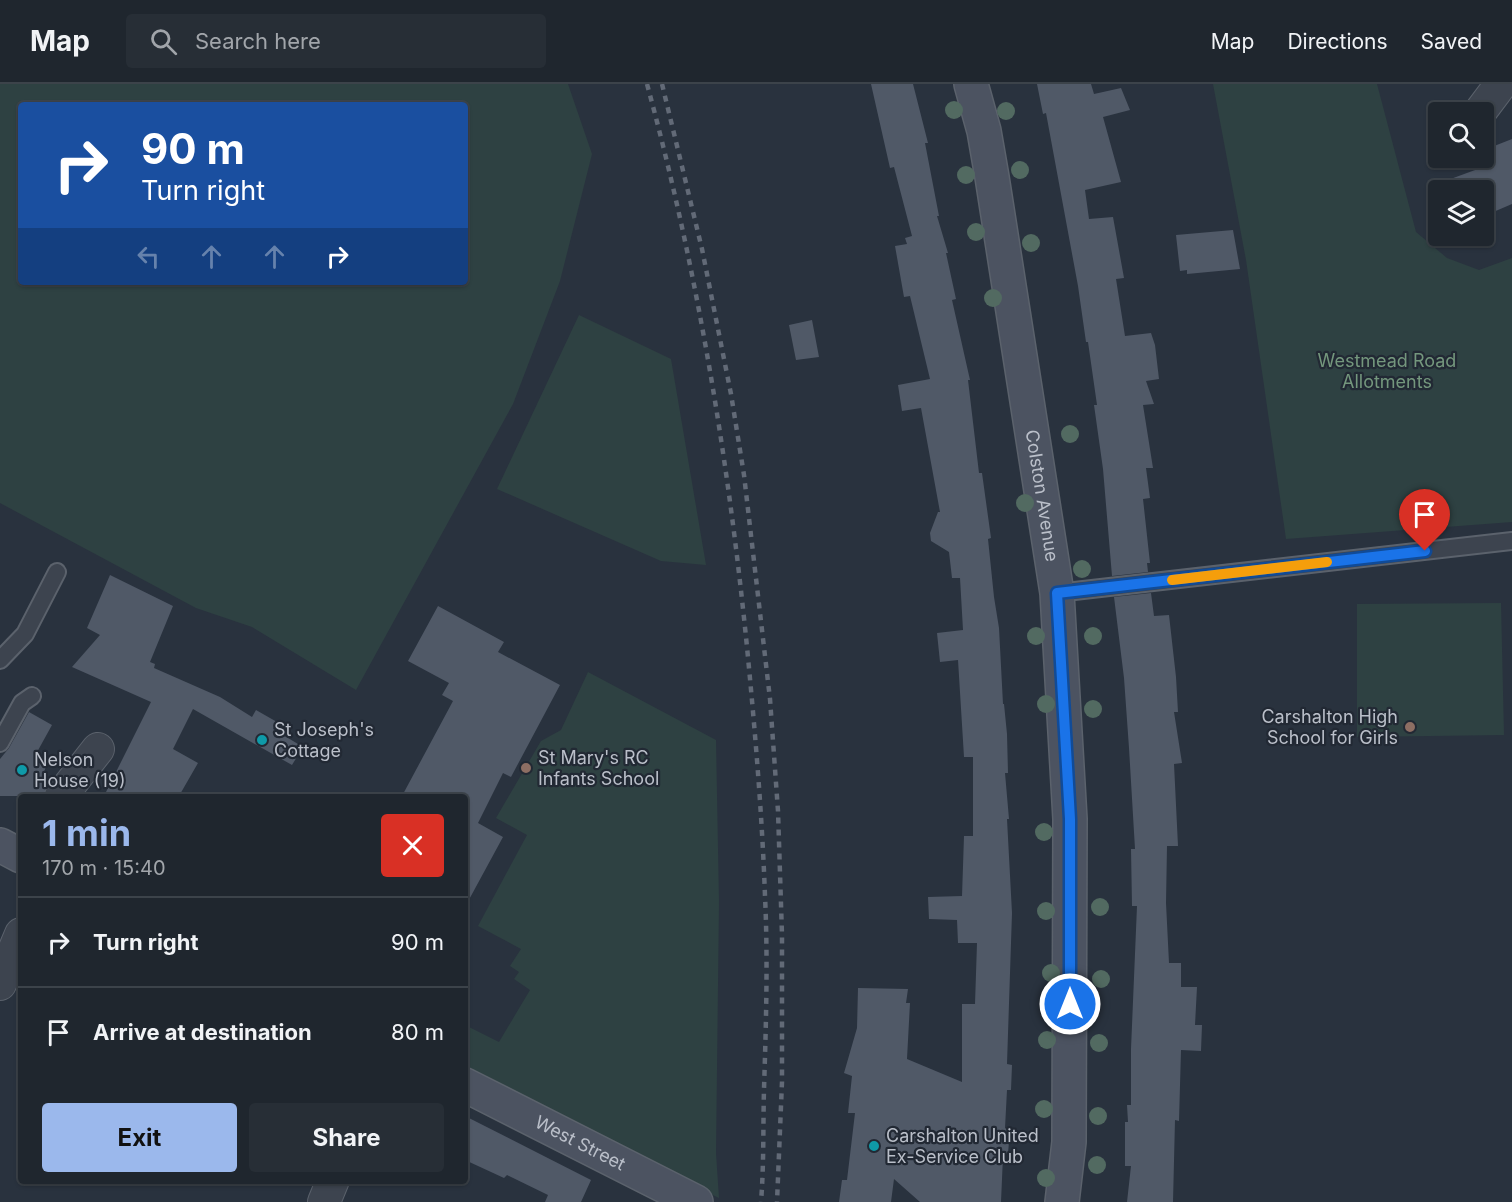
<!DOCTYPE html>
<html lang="en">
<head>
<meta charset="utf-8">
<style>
  :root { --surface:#1f262e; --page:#272e36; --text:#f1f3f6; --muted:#a1a5aa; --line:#3c434a; --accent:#9bb8ec }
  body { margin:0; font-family:Inter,sans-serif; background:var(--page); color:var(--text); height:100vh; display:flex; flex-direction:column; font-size:22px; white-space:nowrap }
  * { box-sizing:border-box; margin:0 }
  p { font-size:20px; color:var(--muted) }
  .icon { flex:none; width:33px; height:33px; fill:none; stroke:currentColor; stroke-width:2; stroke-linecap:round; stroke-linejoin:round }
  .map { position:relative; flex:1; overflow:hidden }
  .panel { position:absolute; left:18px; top:710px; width:450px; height:390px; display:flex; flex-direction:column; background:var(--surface); border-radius:6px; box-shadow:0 2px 4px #0004,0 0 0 2px var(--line) }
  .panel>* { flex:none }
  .top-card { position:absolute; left:18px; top:18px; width:450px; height:183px; border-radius:6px; box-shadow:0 2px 4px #0004,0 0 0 2px var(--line); background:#1a4fa0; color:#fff; overflow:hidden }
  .buttons { position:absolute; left:1428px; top:18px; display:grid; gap:12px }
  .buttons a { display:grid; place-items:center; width:66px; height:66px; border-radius:6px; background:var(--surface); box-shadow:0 2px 4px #0004,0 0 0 2px var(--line); font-size:30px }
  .pin { position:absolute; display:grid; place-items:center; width:51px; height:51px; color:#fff; margin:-62px -26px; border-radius:50% 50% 50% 0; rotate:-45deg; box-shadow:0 0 6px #0007 }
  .pin .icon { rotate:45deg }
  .me { position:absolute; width:66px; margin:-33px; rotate:0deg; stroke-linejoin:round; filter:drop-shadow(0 0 4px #0008) }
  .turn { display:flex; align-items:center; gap:21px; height:126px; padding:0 24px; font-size:27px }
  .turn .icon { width:78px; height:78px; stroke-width:2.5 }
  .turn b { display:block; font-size:42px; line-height:51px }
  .lanes { display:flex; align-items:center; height:57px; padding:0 24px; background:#0003; justify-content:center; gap:30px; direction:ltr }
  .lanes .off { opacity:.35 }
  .round { display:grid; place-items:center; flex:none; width:63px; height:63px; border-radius:6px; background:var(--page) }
  .summary { display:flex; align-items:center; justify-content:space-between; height:102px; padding:0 24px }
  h1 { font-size:36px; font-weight:700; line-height:45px; color:var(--accent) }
  .button { display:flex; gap:12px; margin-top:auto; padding:12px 24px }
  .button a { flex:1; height:69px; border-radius:6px; background:var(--accent); color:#111; font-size:24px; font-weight:700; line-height:69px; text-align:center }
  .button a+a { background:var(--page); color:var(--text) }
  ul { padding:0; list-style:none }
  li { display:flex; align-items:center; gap:18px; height:90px; padding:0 24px; border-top:2px solid var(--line) }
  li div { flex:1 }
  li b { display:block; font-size:22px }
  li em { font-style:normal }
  header { display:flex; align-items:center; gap:36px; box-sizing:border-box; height:84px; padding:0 30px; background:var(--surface); border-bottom:2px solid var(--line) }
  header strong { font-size:28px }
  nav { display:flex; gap:33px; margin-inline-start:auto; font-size:21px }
  .search { width:420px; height:54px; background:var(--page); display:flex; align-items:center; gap:15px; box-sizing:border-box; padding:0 21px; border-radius:6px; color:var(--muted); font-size:22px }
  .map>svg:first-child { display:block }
  .green { fill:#2e4142; fill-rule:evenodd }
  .building { fill:#505967 }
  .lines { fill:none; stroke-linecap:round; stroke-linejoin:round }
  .lane-casing { stroke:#5b626c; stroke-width:20 }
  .street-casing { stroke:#5b626c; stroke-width:34 }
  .secondary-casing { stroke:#5b626c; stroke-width:36 }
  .lane { stroke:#3d444f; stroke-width:16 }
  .street { stroke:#3d444f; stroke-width:32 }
  .secondary { stroke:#4c5361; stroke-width:33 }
  .rail { stroke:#626a77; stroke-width:4.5; stroke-dasharray:6 6; stroke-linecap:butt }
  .tree { fill:#526a61 }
  .route-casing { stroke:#114b97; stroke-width:15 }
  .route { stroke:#1a73e8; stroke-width:10 }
  .slow { stroke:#f59e0b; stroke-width:10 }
  .education-dot { fill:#8d6e63; stroke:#222934; stroke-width:2 }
  .culture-dot { fill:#0f9aa8; stroke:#222934; stroke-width:2 }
  .labels { text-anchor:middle; stroke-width:4.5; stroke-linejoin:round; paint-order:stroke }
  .park-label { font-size:18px; fill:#74977d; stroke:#222934 }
  .street-label { font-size:18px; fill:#babfc9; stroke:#222934 }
  .poi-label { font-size:18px; fill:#babfc9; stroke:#222934; text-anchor:start }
</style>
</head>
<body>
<header>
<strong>Map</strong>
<div class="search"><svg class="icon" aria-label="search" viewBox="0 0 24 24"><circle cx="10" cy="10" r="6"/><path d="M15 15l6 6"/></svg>Search here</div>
<nav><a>Map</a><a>Directions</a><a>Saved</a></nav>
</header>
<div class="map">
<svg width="1512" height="1118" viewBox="0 0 1512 1118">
  <rect width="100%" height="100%" fill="#29323e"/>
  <path class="green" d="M0,0H568L592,70L560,197L513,320L356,606L252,543L196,524L0,419ZM21,21H465V198H21Z
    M1213,0H1377L1416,148L1447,174L1479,186L1512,174V438L1286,455L1246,176Z
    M579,231L671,275L706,481L661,477L497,405Z
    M1501,519L1504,651L1357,653V520Z
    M588,588L716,656L719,818L716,1069L719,1114L465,992V941L499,958L530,906L514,895L519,888L510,882L521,865L478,842L527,751L496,734L541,657L561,646Z"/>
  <path class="building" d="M871,0H913L928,59H925L939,132H937L948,169H946L956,215L952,216L970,296H968L979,389H982L991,454L988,455L994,513L999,544L1003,620H1004L1007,650L1008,689H1005L1009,735H1007L1012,829L1007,980L1012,981L1011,1006H1007L1005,1044L1010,1048L1008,1069L1003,1072L1001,1118H920L894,1095L891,1118H839L842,1096H847L855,1029H848L852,992L844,989L857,944L858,904L908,905L906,919H910L907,975L962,998V920H975L977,859H958L957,836L929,835L928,813L962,812L964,752H973V673H964L958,576L940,578L937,549L963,546L960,494H952L949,468L931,457L930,449L938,428H940L921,324L902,327L898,301L930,295L910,212L904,213L895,162L907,160L905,154L912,152L894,83L890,84Z
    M1037,0H1091L1094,10L1121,4L1130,26L1103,33L1121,98L1085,106L1089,135L1113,133L1124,194L1116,195L1125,252L1151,249L1155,261L1159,295L1146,297L1154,320L1143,321L1153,384H1146L1150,414L1143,415L1150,479H1147L1148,488L1112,492L1103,385L1094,321H1097L1088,258H1086L1078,202L1046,29L1043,30Z
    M1512,55V120L1484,132V106H1426V104L1486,82L1483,74L1484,66Z
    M1233,146L1240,185L1187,190V186L1180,187L1176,151Z
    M812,236L819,273L796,276L789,241Z
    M110,491L173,522L150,578L155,580L154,584L220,613L252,633L256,626L277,638L273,645L303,663L292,681L193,625L173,665L198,679L179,712H104L151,618L72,583L100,551L87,544Z
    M1151,509L1154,532L1169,531L1176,593L1178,628H1174L1182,679L1174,680L1178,762H1167L1166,819L1169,879H1181V903H1197L1195,941H1202L1201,967L1181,966L1179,1037L1175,1036L1173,1118H1127L1131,1082H1125V1038H1128L1127,1021H1131V965L1137,822H1132L1131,765H1135L1129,664L1124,594L1114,513Z
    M438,522L504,558L498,568L560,601L511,693L503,689L478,739L503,753L465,823V712H402L453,617L442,611L449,599L408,577Z
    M29,628L52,641L36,670L48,678L41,695L49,699L43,712H0V675L9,664Z
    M465,1032L591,1096L581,1118H545L548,1111L507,1091L504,1094L465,1076Z"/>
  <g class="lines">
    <defs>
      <path id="lane" d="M1057,509L1512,457
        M0,576L25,550L57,488
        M0,659L22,619L32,612"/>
      <path id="street" d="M1480,28L1501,0
        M61,712L98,665
        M0,900L21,850
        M324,1118L333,1096"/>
      <g id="secondary">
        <path id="s1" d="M971,0L984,47L992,93L1057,509L1070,735L1069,1058L1062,1118"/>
        <path d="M0,761L21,772"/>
        <path id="s2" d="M465,1001L696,1118"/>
      </g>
    </defs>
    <use href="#lane" class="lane-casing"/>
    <use href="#street" class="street-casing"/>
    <use href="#secondary" class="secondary-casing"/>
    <use href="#lane" class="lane"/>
    <use href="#street" class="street"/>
    <use href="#secondary" class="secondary"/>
    <path class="rail" d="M647,0C697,184 728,373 747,563C755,646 762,729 765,812C768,876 766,941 764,1005C763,1042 764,1080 761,1118
      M662,0L702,165L731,310L744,391L770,615L778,727L782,851V998L777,1118"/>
  </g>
  <g class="tree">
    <circle cx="954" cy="26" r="9"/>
    <circle cx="1006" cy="27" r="9"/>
    <circle cx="1020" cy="86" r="9"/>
    <circle cx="966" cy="91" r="9"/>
    <circle cx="976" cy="148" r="9"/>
    <circle cx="1031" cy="159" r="9"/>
    <circle cx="993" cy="214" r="9"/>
    <circle cx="1070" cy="350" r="9"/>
    <circle cx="1025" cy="419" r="9"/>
    <circle cx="1082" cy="485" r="9"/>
    <circle cx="1036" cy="552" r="9"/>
    <circle cx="1093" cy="552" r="9"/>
    <circle cx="1046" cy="620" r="9"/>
    <circle cx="1093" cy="625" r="9"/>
    <circle cx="1044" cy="748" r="9"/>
    <circle cx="1100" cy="823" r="9"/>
    <circle cx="1046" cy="827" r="9"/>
    <circle cx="1051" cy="889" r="9"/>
    <circle cx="1101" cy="895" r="9"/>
    <circle cx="1047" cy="956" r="9"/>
    <circle cx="1099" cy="959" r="9"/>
    <circle cx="1044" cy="1025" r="9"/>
    <circle cx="1098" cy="1032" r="9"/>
    <circle cx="1097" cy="1081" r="9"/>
    <circle cx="1046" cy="1094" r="9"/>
  </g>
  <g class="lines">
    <defs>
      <path id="route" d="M1070,920V735L1057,509L1425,467"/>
    </defs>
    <use href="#route" class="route-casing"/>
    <use href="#route" class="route"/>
    <path class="slow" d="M1172,496L1327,478"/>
  </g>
  <g class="education-dot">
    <circle cx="1410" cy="643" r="6"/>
    <circle cx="526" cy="684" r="6"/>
  </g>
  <g class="culture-dot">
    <circle cx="262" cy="656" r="6"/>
    <circle cx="22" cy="686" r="6"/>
    <circle cx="874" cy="1062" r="6"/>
  </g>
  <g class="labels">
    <g class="park-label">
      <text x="1387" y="283">Westmead Road<tspan x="1387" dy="21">Allotments</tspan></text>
    </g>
    <g class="street-label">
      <text dy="6" stroke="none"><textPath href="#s1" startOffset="418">Colston Avenue</textPath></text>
      <text dy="6" stroke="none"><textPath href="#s2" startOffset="129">West Street</textPath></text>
    </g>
    <g class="poi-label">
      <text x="1398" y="639" text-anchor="end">Carshalton High<tspan x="1398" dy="21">School for Girls</tspan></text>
      <text x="274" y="652">St Joseph's<tspan x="274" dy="21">Cottage</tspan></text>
      <text x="538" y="680">St Mary's RC<tspan x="538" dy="21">Infants School</tspan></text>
      <text x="34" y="682">Nelson<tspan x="34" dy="21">House (19)</tspan></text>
      <text x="886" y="1058">Carshalton United<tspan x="886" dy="21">Ex-Service Club</tspan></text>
    </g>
  </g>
</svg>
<div class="buttons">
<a><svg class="icon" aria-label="search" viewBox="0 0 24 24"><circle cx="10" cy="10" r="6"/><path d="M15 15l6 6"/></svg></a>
<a><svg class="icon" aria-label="layers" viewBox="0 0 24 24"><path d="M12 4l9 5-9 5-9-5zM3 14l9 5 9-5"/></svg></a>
</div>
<div class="pin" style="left:1425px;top:467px;background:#d93025"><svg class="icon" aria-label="arrive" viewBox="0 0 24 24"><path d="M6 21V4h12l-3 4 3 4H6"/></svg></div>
<svg class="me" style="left:1070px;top:920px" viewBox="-20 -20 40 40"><circle r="17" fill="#1a73e8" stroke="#fff" stroke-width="3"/><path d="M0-11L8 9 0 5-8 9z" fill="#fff"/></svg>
<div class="top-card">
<div class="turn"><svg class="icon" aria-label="right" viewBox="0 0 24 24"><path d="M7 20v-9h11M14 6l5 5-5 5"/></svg><div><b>90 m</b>Turn right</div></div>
<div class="lanes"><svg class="icon off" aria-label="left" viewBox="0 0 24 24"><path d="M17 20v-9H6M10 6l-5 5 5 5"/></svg><svg class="icon off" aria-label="ahead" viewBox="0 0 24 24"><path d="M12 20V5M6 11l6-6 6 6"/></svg><svg class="icon off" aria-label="ahead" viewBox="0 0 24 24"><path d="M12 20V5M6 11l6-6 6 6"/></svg><svg class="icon" aria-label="right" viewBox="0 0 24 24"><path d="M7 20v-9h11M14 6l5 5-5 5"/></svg></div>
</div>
<section class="panel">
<div class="summary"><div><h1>1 min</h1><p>170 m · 15:40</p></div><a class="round" style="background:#d93025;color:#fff"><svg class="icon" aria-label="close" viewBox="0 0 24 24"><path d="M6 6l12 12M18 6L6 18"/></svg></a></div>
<ul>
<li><svg class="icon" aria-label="right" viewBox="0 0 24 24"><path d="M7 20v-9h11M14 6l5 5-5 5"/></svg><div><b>Turn right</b></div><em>90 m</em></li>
<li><svg class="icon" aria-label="arrive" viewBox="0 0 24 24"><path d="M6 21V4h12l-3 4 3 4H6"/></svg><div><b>Arrive at destination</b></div><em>80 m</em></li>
</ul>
<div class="button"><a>Exit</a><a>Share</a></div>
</section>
</div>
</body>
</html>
